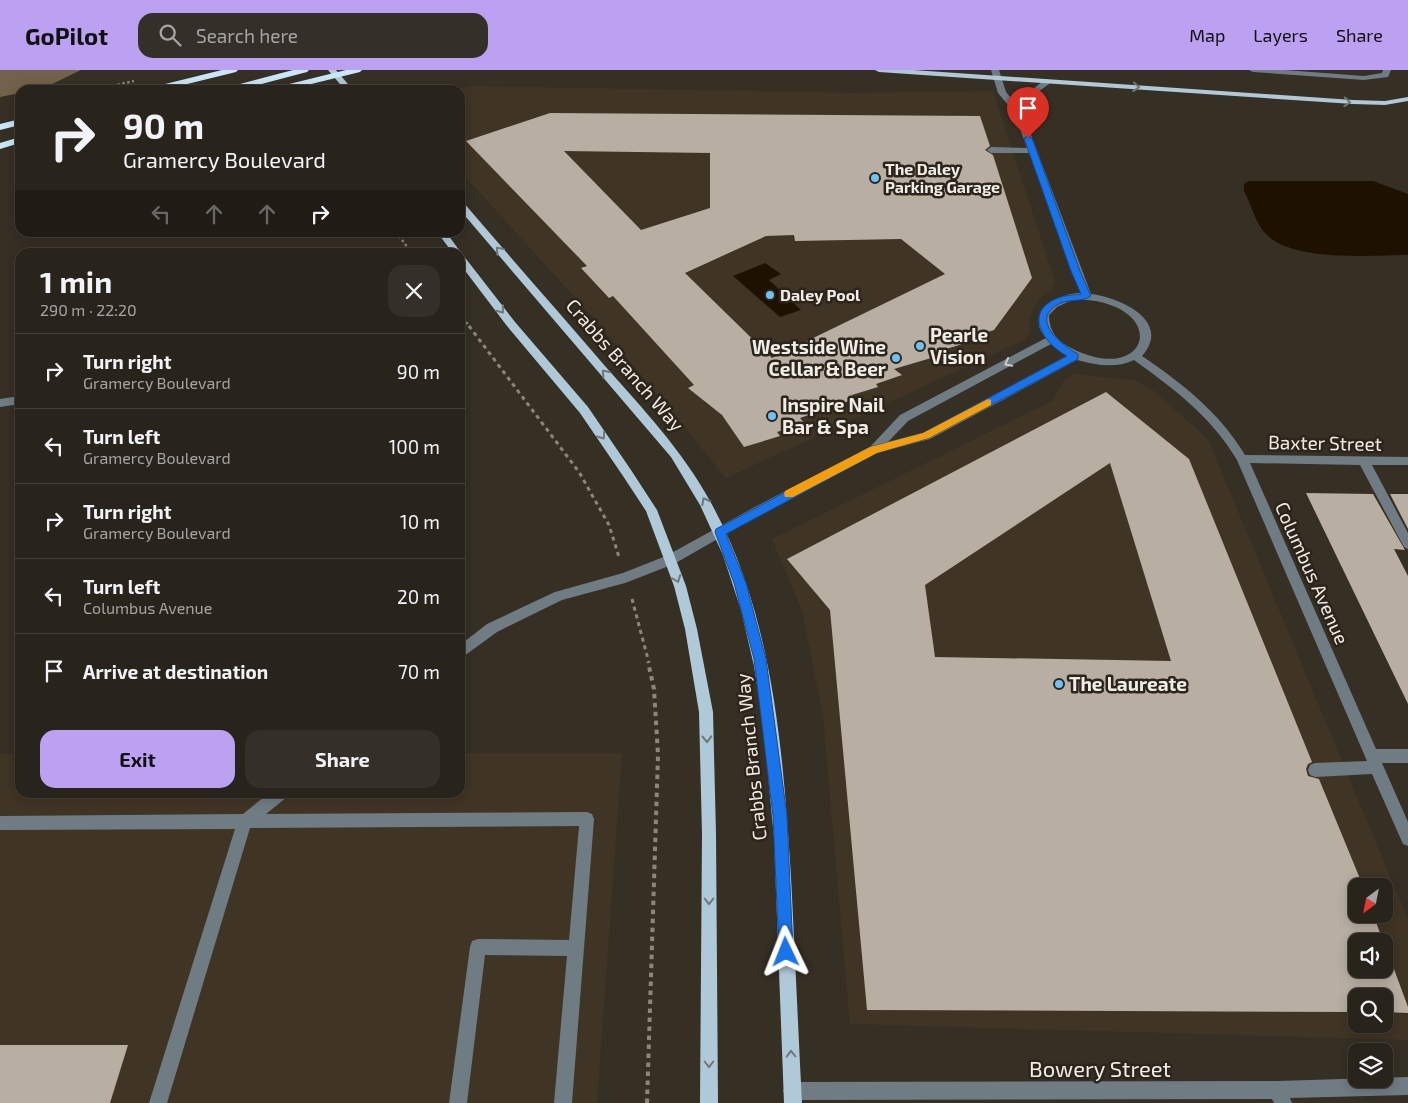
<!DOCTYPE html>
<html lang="en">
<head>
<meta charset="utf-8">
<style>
  :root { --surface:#28231b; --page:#342f28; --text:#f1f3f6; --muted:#a5a4a3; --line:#44403a; --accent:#bca0f2 }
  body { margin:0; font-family:"Exo 2",sans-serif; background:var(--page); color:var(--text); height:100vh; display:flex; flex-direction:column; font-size:19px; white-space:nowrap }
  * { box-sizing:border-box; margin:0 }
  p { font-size:16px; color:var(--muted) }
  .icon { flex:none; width:28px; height:28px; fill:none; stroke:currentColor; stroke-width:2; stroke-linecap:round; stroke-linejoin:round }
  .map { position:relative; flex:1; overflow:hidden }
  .sheet { position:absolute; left:15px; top:178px; width:450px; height:550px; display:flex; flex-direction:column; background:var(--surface); border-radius:15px; box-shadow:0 2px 12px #0003,0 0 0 1px var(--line) }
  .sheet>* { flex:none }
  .banner { position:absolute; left:15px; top:15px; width:450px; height:152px; border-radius:15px; box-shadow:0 2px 12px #0003,0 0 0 1px var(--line); background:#28231b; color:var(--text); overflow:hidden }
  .needle { width:32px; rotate:212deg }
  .buttons { position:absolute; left:1348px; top:808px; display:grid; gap:10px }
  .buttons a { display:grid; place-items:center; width:45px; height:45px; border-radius:10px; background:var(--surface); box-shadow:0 2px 12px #0003,0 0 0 1px var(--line); font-size:25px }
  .pin { position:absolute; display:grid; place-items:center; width:42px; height:42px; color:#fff; margin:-51px -21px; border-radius:50% 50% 50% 0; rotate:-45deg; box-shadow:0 0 5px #0007 }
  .pin .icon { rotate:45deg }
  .me { position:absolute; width:55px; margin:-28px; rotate:358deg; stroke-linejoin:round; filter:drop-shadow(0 0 4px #0008) }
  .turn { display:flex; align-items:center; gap:18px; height:105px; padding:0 25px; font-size:22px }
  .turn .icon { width:65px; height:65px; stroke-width:2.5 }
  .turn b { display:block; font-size:35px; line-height:42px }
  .lanes { display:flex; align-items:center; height:48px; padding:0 25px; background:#0003; justify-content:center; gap:25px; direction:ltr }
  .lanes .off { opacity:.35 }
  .round { display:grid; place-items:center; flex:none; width:52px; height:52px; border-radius:15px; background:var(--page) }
  .head { display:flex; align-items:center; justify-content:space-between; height:85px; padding:0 25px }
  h1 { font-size:30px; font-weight:700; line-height:38px }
  .cta { display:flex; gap:10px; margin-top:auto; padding:10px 25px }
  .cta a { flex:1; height:58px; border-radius:15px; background:var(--accent); color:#111; font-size:20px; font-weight:700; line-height:58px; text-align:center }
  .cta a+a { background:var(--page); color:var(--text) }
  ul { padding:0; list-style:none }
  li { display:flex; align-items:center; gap:15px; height:75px; padding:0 25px; border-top:1px solid var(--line) }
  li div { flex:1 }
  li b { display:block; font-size:19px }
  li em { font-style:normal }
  header { display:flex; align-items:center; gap:30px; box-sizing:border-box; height:70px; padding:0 25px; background:var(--accent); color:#111 }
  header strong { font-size:24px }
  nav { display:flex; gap:28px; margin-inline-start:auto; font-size:18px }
  .search { width:350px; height:45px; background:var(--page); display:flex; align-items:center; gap:12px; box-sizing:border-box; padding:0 18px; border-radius:15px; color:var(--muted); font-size:19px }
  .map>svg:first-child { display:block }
  .built { fill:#403424; fill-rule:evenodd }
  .forest { fill:#73624b }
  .water { fill:#1e1100 }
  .building { fill:#b8aea2; fill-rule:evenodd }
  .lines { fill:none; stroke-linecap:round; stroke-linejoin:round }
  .path-far2 { stroke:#8c867d; stroke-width:2.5; stroke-dasharray:2.5 2.5; stroke-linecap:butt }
  .path-far1 { stroke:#8c867d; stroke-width:3; stroke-dasharray:4 4; stroke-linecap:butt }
  .path { stroke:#8c867d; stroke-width:4; stroke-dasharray:4.5 4.5; stroke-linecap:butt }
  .minor { fill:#707c84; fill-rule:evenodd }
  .major { fill:#b0c9d8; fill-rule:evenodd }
  .highway { fill:#c9e7f9; fill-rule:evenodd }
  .oneway { stroke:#6e777a }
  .oneway2 { stroke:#cacac9 }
  .route { fill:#1a73e8; stroke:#114b97 }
  .slow { fill:#f59e0b }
  .poi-dot { fill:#6dc2f3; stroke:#2c251b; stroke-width:2 }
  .labels { text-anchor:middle; stroke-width:5; stroke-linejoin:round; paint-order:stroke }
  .far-poi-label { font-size:16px; font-weight:bold; fill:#f1ece6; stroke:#2c251b; text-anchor:start }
  .poi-label { font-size:19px; font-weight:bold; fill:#f1ece6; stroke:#2c251b; text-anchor:start }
  .street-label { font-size:19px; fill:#f1ece6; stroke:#2c251b }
  .near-street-label { font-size:22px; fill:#f1ece6; stroke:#2c251b }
</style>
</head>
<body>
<header>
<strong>GoPilot</strong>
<div class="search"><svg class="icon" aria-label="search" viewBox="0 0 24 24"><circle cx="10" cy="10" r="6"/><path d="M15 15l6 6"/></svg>Search here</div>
<nav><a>Map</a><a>Layers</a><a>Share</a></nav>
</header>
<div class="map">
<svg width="1408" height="1033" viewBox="0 0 1408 1033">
  <rect width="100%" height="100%" fill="#362f24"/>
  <path class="built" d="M475,16L854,23L993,21L1055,212L1051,220L1039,229L1033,239L1029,251L1030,262L1026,269L726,408L598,253L460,101V20H446Z
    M1074,304L1134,310L1153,320L1208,369L1408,849V970L850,954L823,647L802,541L772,469L1052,331L1064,310ZM1356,816H1384V844H1356ZM1356,871H1384V899H1356ZM1356,926H1384V954H1356Z
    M460,683H622L597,1033H0V684H20V722H460Z"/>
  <path class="forest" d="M0,0H81L44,18L20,20V23L0,27Z"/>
  <path class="water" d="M1249,111H1373L1408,124V185C1371,185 1290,193 1264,162C1256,153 1250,132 1244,121V114Z
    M765,193L781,204L769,210L801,240L780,247L733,206Z"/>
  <path class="building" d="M550,43L980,46L990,76L985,80L993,85L1032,208L994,260L966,269L969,272L946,279L948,283L894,299L902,305L876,314L878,317L852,325L855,329L800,348L804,353L777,362L780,366L744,377L722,345L688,318L694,315L613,226L609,228L581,198L587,196L466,71ZM564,81L710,83V138L641,160ZM794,165L795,171L901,169L945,204L772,288L685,203L766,166Z
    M1106,322L1189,389L1312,692L1308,694L1306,699L1308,706L1319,709L1363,816H1356V844H1373L1383,871H1356V899H1384V872L1408,937V943L1384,942V926H1356V942L867,940L830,540L787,489ZM1110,393L1171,591L935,587L925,515Z
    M1306,423L1373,424L1405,480L1394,479L1408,506V634Z
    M1390,424H1408V459Z
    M0,975H128L110,1033H0Z"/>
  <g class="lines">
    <path class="path-far2" d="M93,20L134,11
      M396,162L411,182
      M460,244L470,257"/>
    <path class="path-far1" d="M469,256L579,402L609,455L619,487
      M632,529L649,593"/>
    <path class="path" d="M647,1033L658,685L654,619L648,592"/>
    <path class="minor" d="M991,0H999L1006,22L1018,36L1033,19L1046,9L1053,11L1038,22L1022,41L1091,224C1119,227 1173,251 1142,286C1183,314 1219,342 1245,385L1408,387V395H1372L1408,463V479L1404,477L1360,395L1250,393L1376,679H1408V693H1382L1408,752V776L1403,774L1372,704L1315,707L1310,705L1308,700L1310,695L1315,693L1367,691L1237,390C1211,346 1174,319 1134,290C1115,299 1096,295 1077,290L930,369L877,383L761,444L674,494L625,513L562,530L497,562L460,589V575L487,554L555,522L623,503L666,486L753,438L870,377L900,345L1046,268C1043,264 1039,259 1039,255C1036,234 1064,223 1081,223L1029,83H991L987,80L991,77L1027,78L1014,42L998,23ZM1074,229C1173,231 1151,319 1071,278C1057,271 1049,261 1049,245L1057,237ZM1051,274L1068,285L923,363L888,372L908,351Z
      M1249,0H1285L1364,6L1382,3L1383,0H1391L1388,7L1364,10L1253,2Z
      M20,326V334L0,337V329Z
      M270,722H289L287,727L266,744L587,742L592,744L594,749L572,1033H554L567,886L485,885L467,1033H449L470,877L472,871L478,869L569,870L579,756L250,758L167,1033H149L235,759L0,760V746L243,744Z
      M1408,1007V1025L1290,1028L1292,1033H1274L1272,1029L792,1030L786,1027L783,1021L786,1015L792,1012L1277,1011Z"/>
    <path class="major" d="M328,0H336L353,20H345Z
      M875,0H913L1353,30L1385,31L1408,27V31L1385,35L1353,34L879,2Z
      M460,131L463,132C510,187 558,241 605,296C643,339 682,380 710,431C773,544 783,680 791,807C795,882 798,958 802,1033H784L774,768L763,653L754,596L741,540L723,485L700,435L671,387L460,140Z
      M437,162H446L459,180L461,182L460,183L452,182Z
      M460,184L463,185L515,252L588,337L631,400L657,440L686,516L697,559L713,642L716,764L718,1033H700L702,764L699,642L685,559L674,516L646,441L623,406L580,343L507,256L460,194Z"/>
    <path class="highway" d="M222,0H238L236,2L163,20H147L149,18Z
      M293,0H309L307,2L239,20H223L225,18Z
      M346,0H362L360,2L287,20H271L273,18Z
      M20,49V55L0,60V54Z
      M20,67V73L0,79V73Z"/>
  </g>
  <defs><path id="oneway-chevron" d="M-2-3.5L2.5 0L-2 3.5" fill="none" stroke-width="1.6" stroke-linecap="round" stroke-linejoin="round" transform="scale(1.25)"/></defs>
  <g class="oneway">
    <use href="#oneway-chevron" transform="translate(1136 17) rotate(4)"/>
    <use href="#oneway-chevron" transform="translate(1347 32) rotate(3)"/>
    <use href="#oneway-chevron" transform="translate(499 180) rotate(-131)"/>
    <use href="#oneway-chevron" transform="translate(501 240) rotate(52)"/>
    <use href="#oneway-chevron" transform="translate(605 303) rotate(-131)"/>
    <use href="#oneway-chevron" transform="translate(602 366) rotate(55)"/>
    <use href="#oneway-chevron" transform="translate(705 431) rotate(-117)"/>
    <use href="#oneway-chevron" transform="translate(677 509) rotate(69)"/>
    <use href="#oneway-chevron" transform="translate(707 669) rotate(89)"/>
    <use href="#oneway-chevron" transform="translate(709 831) rotate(90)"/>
    <use href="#oneway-chevron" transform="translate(791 984) rotate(-92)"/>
    <use href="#oneway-chevron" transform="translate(709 994) rotate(90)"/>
  </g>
  <use class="oneway2" href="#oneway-chevron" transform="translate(1008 293) rotate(152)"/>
  <path class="route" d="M1028,66L1032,68L1080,201L1091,226C1084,232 1070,229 1061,233C1028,248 1060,274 1078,284V289L929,368L877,383L726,464L746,513L766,589L787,746L793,882L791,888L786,890L781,888L779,882L773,746L754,589L734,513L715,462L716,459L870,377L923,363L1067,286C1044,274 1022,242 1058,228C1065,225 1074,225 1081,224L1071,201L1024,68Z"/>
  <path class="slow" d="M988,329L991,330V335L929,368L877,383L793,427H785L784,424L785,421L870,377L923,363Z"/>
  <g class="poi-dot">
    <circle cx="875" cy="108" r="5"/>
    <circle cx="770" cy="225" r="5"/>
    <circle cx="920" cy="276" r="5"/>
    <circle cx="896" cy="288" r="5"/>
    <circle cx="772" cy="346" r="5"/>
    <circle cx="1059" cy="614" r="5"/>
  </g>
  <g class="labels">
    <g class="far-poi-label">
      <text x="885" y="105">The Daley<tspan x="885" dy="18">Parking Garage</tspan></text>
      <text x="780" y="231">Daley Pool</text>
    </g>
    <g class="poi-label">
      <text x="930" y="272">Pearle<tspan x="930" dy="22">Vision</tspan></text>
      <text x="886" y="284" text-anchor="end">Westside Wine<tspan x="886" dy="22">Cellar &amp; Beer</tspan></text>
      <text x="782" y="342">Inspire Nail<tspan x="782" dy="22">Bar &amp; Spa</tspan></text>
      <text x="1069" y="621">The Laureate</text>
    </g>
    <g class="street-label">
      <text transform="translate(625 295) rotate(49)" y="7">Crabbs Branch Way</text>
      <text transform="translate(1325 373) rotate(1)" y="7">Baxter Street</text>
      <text transform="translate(1312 503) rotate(66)" y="7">Columbus Avenue</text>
      <text transform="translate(751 687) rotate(-96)" y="7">Crabbs Branch Way</text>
    </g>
    <g class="near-street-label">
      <text x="1100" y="1007">Bowery Street</text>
    </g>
  </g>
</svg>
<div class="buttons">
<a><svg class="needle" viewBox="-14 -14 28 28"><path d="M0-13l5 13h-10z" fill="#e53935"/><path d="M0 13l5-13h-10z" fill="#a5a4a3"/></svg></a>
<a><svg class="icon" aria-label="sound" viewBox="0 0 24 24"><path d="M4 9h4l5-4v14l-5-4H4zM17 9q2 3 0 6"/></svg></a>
<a><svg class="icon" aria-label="search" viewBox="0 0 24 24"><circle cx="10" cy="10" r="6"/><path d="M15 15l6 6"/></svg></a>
<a><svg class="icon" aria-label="layers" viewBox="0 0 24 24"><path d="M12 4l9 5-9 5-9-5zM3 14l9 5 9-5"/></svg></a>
</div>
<div class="pin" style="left:1028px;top:68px;background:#d93025"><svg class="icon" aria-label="arrive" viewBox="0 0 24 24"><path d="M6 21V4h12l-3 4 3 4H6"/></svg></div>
<svg class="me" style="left:786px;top:882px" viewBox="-20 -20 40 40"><path d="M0-17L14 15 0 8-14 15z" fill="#1a73e8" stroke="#fff" stroke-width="4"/></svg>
<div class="banner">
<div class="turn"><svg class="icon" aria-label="right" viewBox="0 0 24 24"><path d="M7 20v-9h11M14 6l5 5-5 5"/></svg><div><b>90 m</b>Gramercy Boulevard</div></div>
<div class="lanes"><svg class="icon off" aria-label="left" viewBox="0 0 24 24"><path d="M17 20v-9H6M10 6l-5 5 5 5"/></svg><svg class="icon off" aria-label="ahead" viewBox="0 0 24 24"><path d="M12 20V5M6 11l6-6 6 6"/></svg><svg class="icon off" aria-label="ahead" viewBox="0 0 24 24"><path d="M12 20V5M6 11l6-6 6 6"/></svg><svg class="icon" aria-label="right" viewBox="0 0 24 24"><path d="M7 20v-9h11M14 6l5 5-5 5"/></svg></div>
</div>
<section class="sheet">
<div class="head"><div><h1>1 min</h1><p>290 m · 22:20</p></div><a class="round"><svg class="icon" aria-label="close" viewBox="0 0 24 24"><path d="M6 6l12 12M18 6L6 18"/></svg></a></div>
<ul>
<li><svg class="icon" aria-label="right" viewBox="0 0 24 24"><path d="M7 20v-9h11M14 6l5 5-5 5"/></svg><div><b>Turn right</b><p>Gramercy Boulevard</p></div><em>90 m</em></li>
<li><svg class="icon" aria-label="left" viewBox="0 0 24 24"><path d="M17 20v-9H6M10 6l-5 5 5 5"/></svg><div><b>Turn left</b><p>Gramercy Boulevard</p></div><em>100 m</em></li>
<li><svg class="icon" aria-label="right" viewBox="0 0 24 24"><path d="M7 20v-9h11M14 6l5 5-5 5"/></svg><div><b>Turn right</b><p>Gramercy Boulevard</p></div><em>10 m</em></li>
<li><svg class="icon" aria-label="left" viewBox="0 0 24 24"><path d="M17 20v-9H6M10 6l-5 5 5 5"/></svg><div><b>Turn left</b><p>Columbus Avenue</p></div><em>20 m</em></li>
<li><svg class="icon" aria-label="arrive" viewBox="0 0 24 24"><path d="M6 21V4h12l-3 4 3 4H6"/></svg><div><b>Arrive at destination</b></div><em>70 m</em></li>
</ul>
<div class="cta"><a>Exit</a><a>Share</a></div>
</section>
</div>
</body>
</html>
